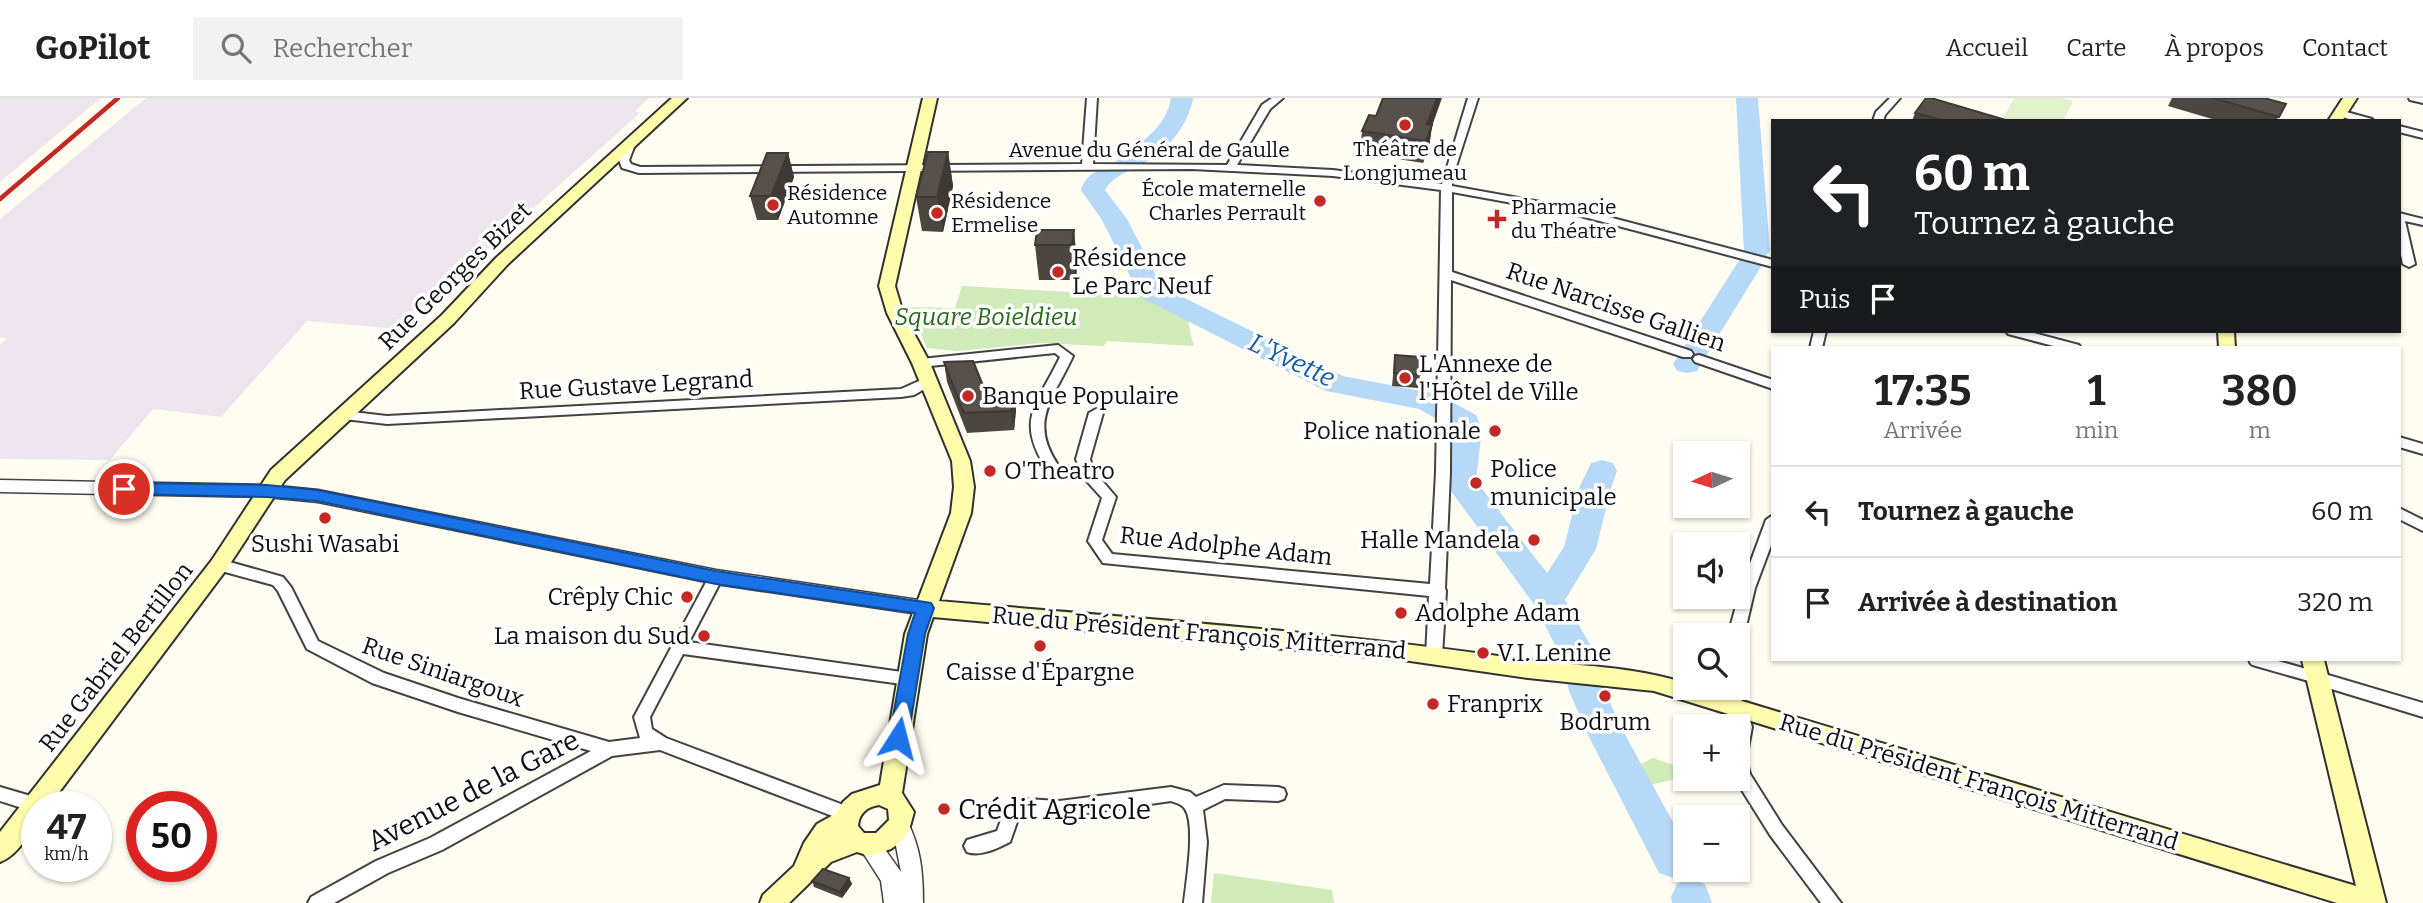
<!DOCTYPE html>
<html lang="fr">
<head>
<meta charset="utf-8">
<style>
  :root { --surface:#fff; --page:#f2f2f2; --text:#222; --muted:#767676; --line:#e0e0e0 }
  body { margin:0; font-family:Bitter,serif; background:var(--page); color:var(--text); height:100vh; display:flex; flex-direction:column; font-size:26px; white-space:nowrap }
  * { box-sizing:border-box; margin:0 }
  p { font-size:23px; color:var(--muted) }
  .icon { flex:none; width:38px; height:38px; fill:none; stroke:currentColor; stroke-width:2; stroke-linecap:round; stroke-linejoin:round }
  .map { position:relative; flex:1; overflow:hidden }
  .details { position:absolute; left:1771px; top:248px; width:630px; height:315px; display:flex; flex-direction:column; background:var(--surface); border-radius:0px; box-shadow:0 2px 5px #0004 }
  .details>* { flex:none }
  .top-card { position:absolute; left:1771px; top:21px; width:630px; height:214px; border-radius:0px; box-shadow:0 2px 5px #0004; background:#202124; color:#fff; overflow:hidden }
  .needle { width:46px; rotate:266deg }
  .controls { position:absolute; left:1673px; top:343px; display:grid; gap:14px }
  .controls a { display:grid; place-items:center; width:77px; height:77px; border-radius:0px; background:var(--surface); box-shadow:0 2px 5px #0004; font-size:35px }
  .speed { position:absolute; left:21px; top:693px; display:flex; gap:14px; font-size:35px; font-weight:700; text-align:center }
  .speed>* { display:grid; place-content:center; width:91px; height:91px; border-radius:50%; background:var(--surface); box-shadow:0 2px 5px #0004; line-height:1 }
  .speed small { font-size:18px; font-weight:400 }
  .speed .limit { border:10px solid #d22; background:#fff; color:#111 }
  .pin { position:absolute; display:grid; place-items:center; width:60px; height:60px; color:#fff; margin:-30px; border:4px solid #fff; border-radius:50%; box-shadow:0 2px 7px #0007 }
  .me { position:absolute; width:77px; margin:-38px; rotate:9deg; stroke-linejoin:round; filter:drop-shadow(0 0 5px #0008) }
  .turn { display:flex; align-items:center; gap:24px; height:147px; padding:0 28px; font-size:32px }
  .turn .icon { width:91px; height:91px; stroke-width:2.5 }
  .turn b { display:block; font-size:49px; line-height:60px }
  .then { display:flex; align-items:center; height:66px; padding:0 28px; background:#0003; gap:14px; font-size:26px }
  .eta { display:flex; justify-content:space-evenly; align-items:center; height:119px; text-align:center }
  .eta b { font-size:42px; font-weight:700; line-height:49px }
  ul { padding:0; list-style:none }
  li { display:flex; align-items:center; gap:21px; height:91px; padding:0 28px; border-top:2px solid var(--line) }
  li div { flex:1 }
  li b { display:block; font-size:26px }
  li em { font-style:normal }
  header { display:flex; align-items:center; gap:42px; box-sizing:border-box; height:98px; padding:0 35px; background:var(--surface); border-bottom:2px solid var(--line) }
  header strong { font-size:33px }
  nav { display:flex; gap:38px; margin-inline-start:auto; font-size:24px }
  .search { width:490px; height:63px; background:var(--page); display:flex; align-items:center; gap:18px; box-sizing:border-box; padding:0 24px; border-radius:0px; color:var(--muted); font-size:26px }
  .map>svg:first-child { display:block }
  .industrial { fill:#ede4ee }
  .green { fill:#cfebba }
  .pitch { fill:#e1f2cc }
  .lines { fill:none; stroke-linecap:round; stroke-linejoin:round }
  .river { fill:#b5d9f7; fill-rule:evenodd }
  .pedestrian-casing { stroke:#424242; stroke-width:15 }
  .minor-casing { stroke:#424242; stroke-width:4 }
  .tertiary-casing { stroke:#424242; stroke-width:3 }
  .secondary-casing { stroke:#313131; stroke-width:4 }
  .pedestrian { stroke:#fff; stroke-width:11 }
  .minor { fill:#fff; fill-rule:evenodd }
  .tertiary { fill:#fff; fill-rule:evenodd }
  .secondary { fill:#fffcac; fill-rule:evenodd }
  .rail { stroke:#c32924; stroke-width:4.5 }
  .wall { fill:#4c4640 }
  .shaded-wall { fill:#3e3934 }
  .building { fill:#58514b; stroke:#3e3934; stroke-width:2 }
  .route { fill:#1a73e8; stroke:#114b97; stroke-width:2 }
  .poi-dot { fill:#c32924; stroke:#fff; stroke-width:2.5 }
  .labels { text-anchor:middle; stroke-width:7; stroke-linejoin:round; paint-order:stroke }
  .far-poi-label { font-size:21px; fill:#0f0f0f; stroke:#fff; text-anchor:start }
  .far-street-label { font-size:21px; fill:#0f0f0f; stroke:#fff }
  .poi-label { font-size:24px; fill:#0f0f0f; stroke:#fff; text-anchor:start }
  .street-label { font-size:24px; fill:#0f0f0f; stroke:#fff }
  .park-label { font-size:24px; font-style:italic; fill:#27691d; stroke:#fff }
  .water-label { font-size:26px; font-style:italic; fill:#155aa4; stroke:#fff }
  .near-street-label { font-size:28px; fill:#0f0f0f; stroke:#fff }
  .near-poi-label { font-size:28px; fill:#0f0f0f; stroke:#fff; text-anchor:start }
</style>
</head>
<body>
<header>
<strong>GoPilot</strong>
<div class="search"><svg class="icon" aria-label="search" viewBox="0 0 24 24"><circle cx="10" cy="10" r="6"/><path d="M15 15l6 6"/></svg>Rechercher</div>
<nav><a>Accueil</a><a>Carte</a><a>À propos</a><a>Contact</a></nav>
</header>
<div class="map">
<svg width="2423" height="805" viewBox="0 0 2423 805">
  <rect width="100%" height="100%" fill="#fffdf1"/>
  <path class="industrial" d="M0,0H101L0,84Z
    M146,0H649L635,13L640,15L398,231L307,223L221,319L153,311L110,362L0,361V247L7,240L0,239V121Z"/>
  <path class="green" d="M962,188L1143,198L1178,188C1188,207 1187,227 1194,248L1107,243L1104,248L1042,245L956,253L927,250L909,209L955,210Z
    M1653,660L1685,671V679L1649,687L1637,668Z
    M1214,775L1332,792L1334,805H1211Z"/>
  <path class="pitch" d="M2014,0H2062L2073,3L2063,23L2002,22Z"/>
  <g class="lines">
    <path class="river" d="M1171,0H1193C1188,30 1163,58 1135,70C1125,74 1111,81 1105,92L1127,121L1162,189L1343,278L1437,296L1476,317L1482,331L1476,383L1547,475L1564,449L1579,390L1591,365L1602,362L1613,365L1617,373L1611,390L1596,451L1565,502L1598,561L1605,593L1623,633L1685,746L1687,775L1673,780L1659,775L1589,639L1569,593L1562,561L1536,509L1445,385L1451,329L1419,311L1326,293L1142,200L1138,194L1102,122L1081,92C1086,75 1100,72 1114,65C1117,63 1122,58 1126,55C1148,40 1166,27 1171,0Z
      M1736,0H1758L1770,153L1766,158L1757,161L1748,158L1744,153Z
      M1749,159L1758,161L1762,167L1701,266L1697,273L1687,275L1677,273L1673,266L1740,161Z
      M1691,780L1705,786L1712,805H1672L1671,799L1677,786Z"/>
    <defs>
      <path id="pedestrian" d="M2255,562L2318,580"/>
      <path id="minor" d="M1087,0H1097L1093,66L1227,67L1262,7L1272,0H1283L1270,11L1237,67L1333,72L1442,86L1468,0H1478L1452,81V88L1574,110L1773,162V169L1573,116L1452,94V174L1691,253L1693,256L1691,259H1683L1451,182L1450,374L1445,490L1446,493L1442,558L1440,562L1434,564L1428,562L1426,558L1429,498L1103,465L1088,443L1102,400L1083,379L1049,375C1014,322 1036,309 1060,259L1055,255L921,269L915,265L921,261L1058,247L1073,258C1054,300 1028,323 1058,367L1079,369L1076,361L1089,315L1096,311L1103,315L1090,361L1093,372L1116,399L1102,442L1112,456L1430,486L1436,374L1441,92L1333,78L1192,71L639,75L622,70L619,62L626,44L631,41L636,44L629,62L631,66L640,69L1082,66Z
        M1890,0H1900L1885,17L1883,23H1873L1876,14Z
        M2409,0H2423V5L2410,2Z
        M2339,12L2372,21L2373,23H2356L2335,17V13Z
        M2399,28L2423,34V40L2399,34Z
        M2399,115L2423,121V127L2405,123L2415,166L2409,169L2403,166L2399,148Z
        M1814,233H1826L1822,250H1810Z
        M2006,233H2026L2079,247L2081,250H2061L2008,236Z
        M1699,257L1773,282V291L1695,264L1693,261L1695,258Z
        M928,279L934,283L933,286L914,297L901,299L387,326L344,321L337,317L344,313L387,318L901,291Z
        M2399,339L2423,346V356L2399,349Z
        M2399,410L2423,422V433L2399,421Z
        M1773,417V442L1755,490L1744,537L1738,542V537H1728L1741,490L1766,422Z
        M219,461L283,479L291,489L318,543L384,575L458,600L609,644L640,640L634,619L711,475H721L723,479L689,544L909,575L915,576L917,581L915,586L909,587L683,556L650,619L652,631L666,640L854,711L857,716L854,721L848,724L660,652L612,658L442,752L388,775L334,805H308L311,799L376,763L430,740L591,653L458,614L372,585L307,551L278,493L273,487L214,471L212,467L214,463Z
        M2318,574L2423,605V619L2312,585L2310,580L2312,575Z
        M1718,590H1734L1747,612L1752,629L1746,661L1750,676L1782,727L1841,805H1821L1770,737L1735,681H1738V628H1736L1731,613Z
        M1224,687L1278,689L1284,691L1286,696L1284,701L1278,703L1225,701L1203,712L1207,744L1202,805H1184C1186,785 1196,727 1185,711C1182,706 1176,705 1171,703L1059,719L1027,717L1018,721L1010,744C998,750 981,759 967,754L964,748L967,742L997,733L1005,711L1026,701L1059,703L1171,689L1190,694L1196,699Z
        M0,689L41,701L44,706L42,709H37L35,714L0,703Z"/>
      <path id="tertiary" d="M0,382L267,387L318,392L716,472L925,503L932,505L934,510L932,515L925,517L716,486L318,404L267,399L0,394Z
        M899,720L907,723C921,750 923,775 923,805H884L881,783L858,747L861,740L869,737L877,740L901,774L896,748L888,730L891,723Z"/>
      <path id="secondary" d="M672,0H687L508,166L454,225L285,382L226,472L48,709H37C37,728 19,757 0,764V734L212,462L271,372L442,217L496,160Z
        M923,0H937L895,188L903,215L930,265L970,363L974,389L971,415L939,503C1130,520 1322,533 1513,560C1570,568 1630,567 1685,585V590H1699L2356,788L2302,562H2324L2386,805H2337L1654,593L1528,580L1403,562L933,519L927,536L902,695L914,714L909,732L902,743L891,751L870,758L857,754L831,764L789,805H760L763,797L794,768L804,745L817,726L837,715L843,704L852,696L880,687L905,536L951,415L954,389L952,363L912,265L887,215L879,188ZM879,707L888,711L889,722L876,735H864L858,728C859,715 867,709 879,707Z
        M2343,0H2357L2342,23H2328Z
        M2218,233H2234L2235,250H2219Z"/>
    </defs>
    <use href="#pedestrian" class="pedestrian-casing"/>
    <use href="#minor" class="minor-casing"/>
    <use href="#tertiary" class="tertiary-casing"/>
    <use href="#secondary" class="secondary-casing"/>
    <use href="#pedestrian" class="pedestrian"/>
    <use href="#minor" class="minor"/>
    <use href="#tertiary" class="tertiary"/>
    <use href="#secondary" class="secondary"/>
    <path class="rail" d="M0,101L118,0"/>
  </g>
  <path class="wall" d="M1383,0H1442L1432,28L1429,49L1423,65L1360,55L1362,33L1376,18Z
    M2172,0H2264L2286,6L2276,23H2219L2168,8Z
    M1915,15L2009,23H1912Z
    M948,54L953,88L943,134L922,133L916,99Z
    M788,55L794,79L778,122H757L750,98Z
    M1074,132L1077,167L1076,182H1039L1035,147Z
    M1395,257L1420,277L1418,290L1392,288Z
    M944,264L986,295L1014,293L1016,312L1014,332L967,335L947,284Z
    M849,780L852,786L842,800L814,789L812,783Z"/>
  <path class="shaded-wall" d="M1437,0H1441L1432,28L1429,49L1423,65L1427,26Z
    M948,54L953,88L943,134L937,99Z
    M788,55L794,79L778,122L771,98Z
    M1074,132L1077,167L1076,182L1072,147Z
    M1014,293L1016,312L1014,332L1011,313Z
    M849,780L852,786L842,800L840,794Z"/>
  <path class="building" d="M1383,0H1437L1427,26L1432,27L1426,43L1362,33L1369,17L1376,18Z
    M1926,0H1931L2009,23H1945L1915,15Z
    M2213,0H2264L2286,6L2279,19Z
    M928,54H948L937,99H916Z
    M767,55H788L771,98H750Z
    M1037,132H1074L1072,147H1035Z
    M1395,257L1420,259V277L1394,275Z
    M973,263L986,295L1014,293L1011,313L964,315L944,264Z
    M823,771L849,780L840,794L812,783Z"/>
  <path class="route" d="M124,385L267,387L317,392L716,473L931,505L934,510L925,536L908,640L905,646L898,648L892,646L889,640L908,536L915,515L716,486L317,403L267,399L124,396L116,391Z"/>
  <g class="poi-dot">
    <circle cx="1405" cy="27" r="7"/>
    <circle cx="1320" cy="103" r="7"/>
    <circle cx="773" cy="107" r="7"/>
    <circle cx="937" cy="115" r="7"/>
    <path d="M1493.5 110.5h7v7h7v7h-7v7h-7v-7h-7v-7h7z"/>
    <circle cx="1058" cy="174" r="7"/>
    <circle cx="1405" cy="280" r="7"/>
    <circle cx="968" cy="298" r="7"/>
    <circle cx="1495" cy="333" r="7"/>
    <circle cx="990" cy="373" r="7"/>
    <circle cx="1476" cy="385" r="7"/>
    <circle cx="325" cy="420" r="7"/>
    <circle cx="1534" cy="442" r="7"/>
    <circle cx="687" cy="499" r="7"/>
    <circle cx="1401" cy="515" r="7"/>
    <circle cx="704" cy="538" r="7"/>
    <circle cx="1040" cy="548" r="7"/>
    <circle cx="1483" cy="555" r="7"/>
    <circle cx="1605" cy="598" r="7"/>
    <circle cx="1433" cy="606" r="7"/>
    <circle cx="944" cy="711" r="7"/>
  </g>
  <g class="labels">
    <g class="far-poi-label">
      <text x="1405" y="58" text-anchor="middle">Théâtre de<tspan x="1405" dy="24">Longjumeau</tspan></text>
      <text x="1306" y="98" text-anchor="end">École maternelle<tspan x="1306" dy="24">Charles Perrault</tspan></text>
      <text x="787" y="102">Résidence<tspan x="787" dy="24">Automne</tspan></text>
      <text x="951" y="110">Résidence<tspan x="951" dy="24">Ermelise</tspan></text>
      <text x="1511" y="116">Pharmacie<tspan x="1511" dy="24">du Théatre</tspan></text>
    </g>
    <g class="far-street-label">
      <text x="1149" y="59">Avenue du Général de Gaulle</text>
    </g>
    <g class="poi-label">
      <text x="1072" y="168">Résidence<tspan x="1072" dy="28">Le Parc Neuf</tspan></text>
      <text x="1419" y="274">L'Annexe de<tspan x="1419" dy="28">l'Hôtel de Ville</tspan></text>
      <text x="982" y="306">Banque Populaire</text>
      <text x="1481" y="341" text-anchor="end">Police nationale</text>
      <text x="1490" y="379">Police<tspan x="1490" dy="28">municipale</tspan></text>
      <text x="1004" y="381">O'Theatro</text>
      <text x="1520" y="450" text-anchor="end">Halle Mandela</text>
      <text x="325" y="454" text-anchor="middle">Sushi Wasabi</text>
      <text x="673" y="507" text-anchor="end">Crêply Chic</text>
      <text x="1415" y="523">Adolphe Adam</text>
      <text x="690" y="546" text-anchor="end">La maison du Sud</text>
      <text x="1497" y="563">V.I. Lenine</text>
      <text x="1040" y="582" text-anchor="middle">Caisse d'Épargne</text>
      <text x="1447" y="614">Franprix</text>
      <text x="1605" y="632" text-anchor="middle">Bodrum</text>
    </g>
    <g class="street-label">
      <text transform="translate(455 178) rotate(-44)" y="8">Rue Georges Bizet</text>
      <text transform="translate(1616 209) rotate(19)" y="8">Rue Narcisse Gallien</text>
      <text transform="translate(636 287) rotate(-3)" y="8">Rue Gustave Legrand</text>
      <text transform="translate(1226 448) rotate(6)" y="8">Rue Adolphe Adam</text>
      <text transform="translate(1199 535) rotate(5)" y="8">Rue du Président François Mitterrand</text>
      <text transform="translate(116 559) rotate(-52)" y="8">Rue Gabriel Bertillon</text>
      <text transform="translate(443 574) rotate(19)" y="8">Rue Siniargoux</text>
      <text transform="translate(1979 684) rotate(17)" y="8">Rue du Président François Mitterrand</text>
    </g>
    <g class="park-label">
      <text x="986" y="227">Square Boieldieu</text>
    </g>
    <g class="water-label">
      <text transform="translate(1292 262) rotate(25)" y="9">L'Yvette</text>
    </g>
    <g class="near-street-label">
      <text transform="translate(473 692) rotate(-27)" y="10">Avenue de la Gare</text>
    </g>
    <g class="near-poi-label">
      <text x="958" y="721">Crédit Agricole</text>
    </g>
  </g>
</svg>
<div class="controls">
<a><svg class="needle" viewBox="-14 -14 28 28"><path d="M0-13l5 13h-10z" fill="#e53935"/><path d="M0 13l5-13h-10z" fill="#767676"/></svg></a>
<a><svg class="icon" aria-label="sound" viewBox="0 0 24 24"><path d="M4 9h4l5-4v14l-5-4H4zM17 9q2 3 0 6"/></svg></a>
<a><svg class="icon" aria-label="search" viewBox="0 0 24 24"><circle cx="10" cy="10" r="6"/><path d="M15 15l6 6"/></svg></a>
<a>+</a>
<a>−</a>
</div>
<div class="speed"><div>47<small>km/h</small></div><div class="limit">50</div></div>
<div class="pin" style="left:124px;top:391px;background:#d93025"><svg class="icon" aria-label="arrive" viewBox="0 0 24 24"><path d="M6 21V4h12l-3 4 3 4H6"/></svg></div>
<svg class="me" style="left:898px;top:640px" viewBox="-20 -20 40 40"><path d="M0-17L14 15 0 8-14 15z" fill="#1a73e8" stroke="#fff" stroke-width="4"/></svg>
<div class="top-card">
<div class="turn"><svg class="icon" aria-label="left" viewBox="0 0 24 24"><path d="M17 20v-9H6M10 6l-5 5 5 5"/></svg><div><b>60 m</b>Tournez à gauche</div></div>
<div class="then">Puis<svg class="icon" aria-label="arrive" viewBox="0 0 24 24"><path d="M6 21V4h12l-3 4 3 4H6"/></svg></div>
</div>
<section class="details">
<div class="eta">
<div><b>17:35</b><p>Arrivée</p></div>
<div><b>1</b><p>min</p></div>
<div><b>380</b><p>m</p></div>
</div>
<ul>
<li><svg class="icon" aria-label="left" viewBox="0 0 24 24"><path d="M17 20v-9H6M10 6l-5 5 5 5"/></svg><div><b>Tournez à gauche</b></div><em>60 m</em></li>
<li><svg class="icon" aria-label="arrive" viewBox="0 0 24 24"><path d="M6 21V4h12l-3 4 3 4H6"/></svg><div><b>Arrivée à destination</b></div><em>320 m</em></li>
</ul>
</section>
</div>
</body>
</html>
